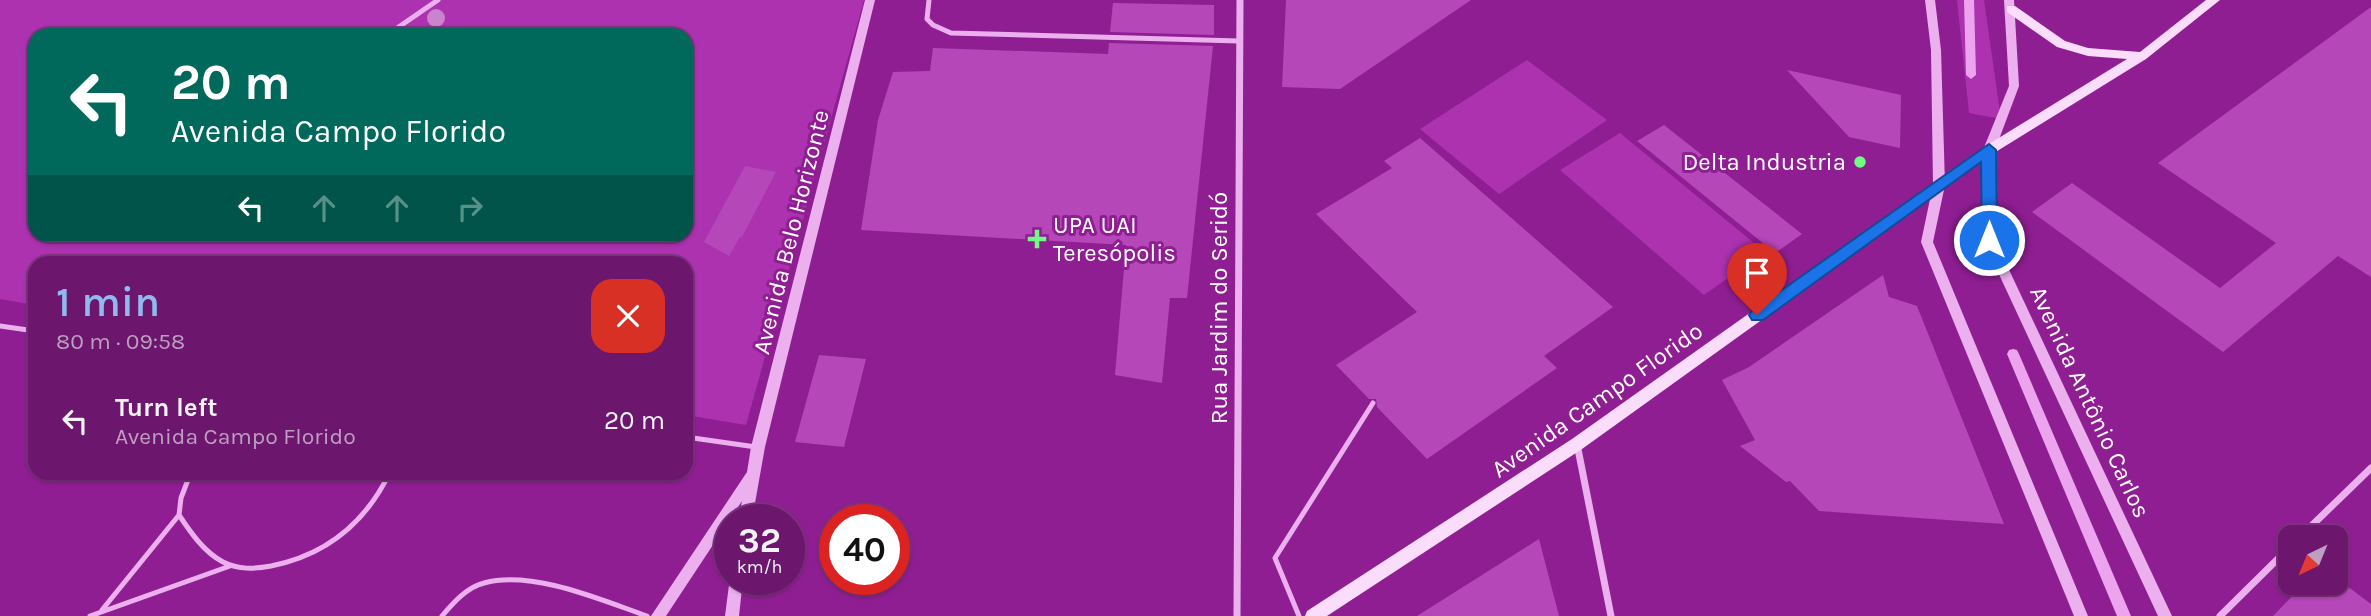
<!DOCTYPE html>
<html lang="en">
<head>
<meta charset="utf-8">
<style>
  :root { --surface:#6c166e; --page:#711f73; --text:#f1f3f6; --muted:#be9fc2; --line:#7f3581; --accent:#90b9f0 }
  body { margin:0; font-family:Karla,sans-serif; background:var(--page); color:var(--text); height:100vh; display:flex; flex-direction:column; font-size:26px; white-space:nowrap }
  * { box-sizing:border-box; margin:0 }
  p { font-size:23px; color:var(--muted) }
  .icon { flex:none; width:38px; height:38px; fill:none; stroke:currentColor; stroke-width:2; stroke-linecap:round; stroke-linejoin:round }
  .map { position:relative; flex:1; overflow:hidden }
  .sheet { position:absolute; left:28px; top:256px; width:665px; height:224px; display:flex; flex-direction:column; background:var(--surface); border-radius:21px; box-shadow:0 2px 5px #0004,0 0 0 2px var(--line) }
  .sheet>* { flex:none }
  .guide { position:absolute; left:28px; top:28px; width:665px; height:214px; border-radius:21px; box-shadow:0 2px 5px #0004,0 0 0 2px var(--line); background:#00695c; color:#fff; overflow:hidden }
  .needle { width:46px; rotate:223deg }
  .buttons { position:absolute; left:2278px; top:525px; display:grid; gap:14px }
  .buttons a { display:grid; place-items:center; width:70px; height:70px; border-radius:14px; background:var(--surface); box-shadow:0 2px 5px #0004,0 0 0 2px var(--line); font-size:35px }
  .speed { position:absolute; left:714px; top:504px; display:flex; gap:14px; font-size:35px; font-weight:700; text-align:center }
  .speed>* { display:grid; place-content:center; width:91px; height:91px; border-radius:50%; background:var(--surface); box-shadow:0 2px 5px #0004,0 0 0 2px var(--line); line-height:1 }
  .speed small { font-size:18px; font-weight:400 }
  .speed .limit { border:10px solid #d22; background:#fff; color:#111 }
  .pin { position:absolute; display:grid; place-items:center; width:60px; height:60px; color:#fff; margin:-72px -30px; border-radius:50% 50% 50% 0; rotate:-45deg; box-shadow:0 0 7px #0007 }
  .pin .icon { rotate:45deg }
  .me { position:absolute; width:77px; margin:-38px; rotate:0deg; stroke-linejoin:round; filter:drop-shadow(0 0 5px #0008) }
  .turn { display:flex; align-items:center; gap:24px; height:147px; padding:0 28px; font-size:32px }
  .turn .icon { width:91px; height:91px; stroke-width:2.5 }
  .turn b { display:block; font-size:49px; line-height:60px }
  .lanes { display:flex; align-items:center; height:66px; padding:0 28px; background:#0003; justify-content:center; gap:35px; direction:ltr }
  .lanes .off { opacity:.35 }
  .round { display:grid; place-items:center; flex:none; width:74px; height:74px; border-radius:21px; background:var(--page) }
  .summary { display:flex; align-items:center; justify-content:space-between; height:119px; padding:0 28px }
  h1 { font-size:42px; font-weight:600; line-height:52px; color:var(--accent) }
  ul { padding:0; list-style:none }
  li { display:flex; align-items:center; gap:21px; height:91px; padding:0 28px }
  li div { flex:1 }
  li b { display:block; font-size:26px }
  li em { font-style:normal }
  .map>svg:first-child { display:block }
  .green { fill:#ac32b0; fill-rule:evenodd }
  .lines { fill:none; stroke-linecap:round; stroke-linejoin:round }
  .stream { fill:#eca4ef; fill-rule:evenodd }
  .building { fill:#b647b9 }
  .service { stroke:#ecb0ee; stroke-width:5 }
  .minor { stroke:#ecb0ee; stroke-width:7 }
  .tertiary { fill:#ecb0ee; fill-rule:evenodd }
  .secondary { fill:#faddfa; fill-rule:evenodd }
  .tree { fill:#ca83cc }
  .route { fill:#1a73e8; stroke:#114b97; stroke-width:2 }
  .poi-dot { fill:#70fc82; stroke:#901e93; stroke-width:2.5 }
  .labels { text-anchor:middle; stroke-width:6; stroke-linejoin:round; paint-order:stroke }
  .poi-label { font-size:24px; fill:#fff; stroke:#901e93; text-anchor:end }
  .street-label { font-size:24px; fill:#fff; stroke:#901e93 }
</style>
</head>
<body>
<div class="map">
<svg width="2371" height="616" viewBox="0 0 2371 616">
  <rect width="100%" height="100%" fill="#901e93"/>
  <path class="green" d="M0,0H864L746,425L686,415V262H35V305L0,299ZM35,35H686V234H35Z
    M1957,0H1984L2001,119L1969,113Z
    M1527,60L1607,120L1499,194L1420,129Z
    M1620,133L1765,252L1704,295L1560,170Z"/>
  <g class="lines">
    <path class="stream" d="M1964,0H1974L1976,75L1971,79L1966,75Z
      M2013,349L2017,350L2019,354L2131,616H2117L2007,354L2009,350Z"/>
  </g>
  <path class="building" d="M1286,0H1471L1340,89L1282,87Z
    M1113,3L1214,5V35L1110,32Z
    M2371,7V277L2338,256L2223,352L2032,212L2072,183L2220,288L2276,243L2158,163Z
    M1109,43L1213,46L1187,298H1170L1162,383L1115,375L1126,245L861,230L878,120L893,72L930,71L933,48L1108,54Z
    M1787,70L1901,95L1900,148L1849,137Z
    M1664,125L1802,234L1775,253L1637,141Z
    M1420,138L1613,307L1544,356L1557,368L1427,459L1377,407L1376,399H1369L1336,365L1417,312L1316,214L1392,168L1384,161Z
    M745,166L776,172L742,237H740L729,256L704,242Z
    M1883,275L1889,297L1917,306L2004,524L1819,511L1790,481L1786,482L1740,446L1755,440L1722,380L1749,367Z
    M819,355L866,359L844,447L795,442Z
    M1539,539L1559,616H1417Z
    M2305,583H2343L2371,604V616H2273Z"/>
  <g class="lines">
    <path class="service" d="M929,0L927,19L933,25L951,33L1239,41
      M387,35L438,0
      M0,326L35,331
      M686,437L756,447
      M191,472L181,498L179,515C191,533 204,552 223,562C239,570 254,569 271,566C326,555 366,522 390,472
      M102,610L179,515
      M90,616L230,566
      M442,616C453,603 467,587 484,583C533,570 601,600 647,616
      M1299,616L1275,558L1373,403"/>
    <path class="minor" d="M1577,444L1611,616
      M2300,537L2371,468
      M1237,616L1240,0
      M2220,616L2291,546"/>
    <path class="tertiary" d="M865,0H875L765,447L752,520H738L742,501L666,616H651L747,472L751,447Z
      M1925,0H1935L1941,50L1945,185L1933,242L2088,616H2074L1921,242L1933,185L1931,50Z
      M2004,0H2014L2019,86L1995,150V240L2172,616H2158L1983,240V150L2009,86Z
      M730,577V579H743L739,616H725Z"/>
    <path class="secondary" d="M2206,0H2220L2146,59L1994,153L1582,449L1327,616H1305L1307,611L1572,439L1984,147L2127,59L2088,56L2057,47L2007,12V6H2015L2065,41L2088,48L2140,52Z"/>
  </g>
  <circle class="tree" cx="436" cy="18" r="9"/>
  <path class="route" d="M1989,144L1996,150L1997,240L1995,244H1984L1982,240L1981,162L1763,320H1752L1749,315L1752,311Z"/>
  <g class="poi-dot">
    <circle cx="1860" cy="162" r="7"/>
    <path d="M1033.5 228.5h7v7h7v7h-7v7h-7v-7h-7v-7h7z"/>
  </g>
  <g class="labels">
    <g class="poi-label">
      <text x="1846" y="170">Delta Industria</text>
      <text x="1053" y="233" text-anchor="start">UPA UAI<tspan x="1053" dy="28">Teresópolis</tspan></text>
    </g>
    <g class="street-label">
      <text transform="translate(791 232) rotate(-76)" y="8">Avenida Belo Horizonte</text>
      <text transform="translate(1219 308) rotate(-90)" y="8">Rua Jardim do Seridó</text>
      <text transform="translate(1597 400) rotate(-35)" y="8">Avenida Campo Florido</text>
      <text transform="translate(2090 402) rotate(65)" y="8">Avenida Antônio Carlos</text>
    </g>
  </g>
</svg>
<div class="buttons">
<a><svg class="needle" viewBox="-14 -14 28 28"><path d="M0-13l5 13h-10z" fill="#e53935"/><path d="M0 13l5-13h-10z" fill="#be9fc2"/></svg></a>
</div>
<div class="speed"><div>32<small>km/h</small></div><div class="limit">40</div></div>
<div class="pin" style="left:1757px;top:315px;background:#d93025"><svg class="icon" aria-label="arrive" viewBox="0 0 24 24"><path d="M6 21V4h12l-3 4 3 4H6"/></svg></div>
<svg class="me" style="left:1989px;top:240px" viewBox="-20 -20 40 40"><circle r="17" fill="#1a73e8" stroke="#fff" stroke-width="3"/><path d="M0-11L8 9 0 5-8 9z" fill="#fff"/></svg>
<div class="guide">
<div class="turn"><svg class="icon" aria-label="left" viewBox="0 0 24 24"><path d="M17 20v-9H6M10 6l-5 5 5 5"/></svg><div><b>20 m</b>Avenida Campo Florido</div></div>
<div class="lanes"><svg class="icon" aria-label="left" viewBox="0 0 24 24"><path d="M17 20v-9H6M10 6l-5 5 5 5"/></svg><svg class="icon off" aria-label="ahead" viewBox="0 0 24 24"><path d="M12 20V5M6 11l6-6 6 6"/></svg><svg class="icon off" aria-label="ahead" viewBox="0 0 24 24"><path d="M12 20V5M6 11l6-6 6 6"/></svg><svg class="icon off" aria-label="right" viewBox="0 0 24 24"><path d="M7 20v-9h11M14 6l5 5-5 5"/></svg></div>
</div>
<section class="sheet">
<div class="summary"><div><h1>1 min</h1><p>80 m · 09:58</p></div><a class="round" style="background:#d93025;color:#fff"><svg class="icon" aria-label="close" viewBox="0 0 24 24"><path d="M6 6l12 12M18 6L6 18"/></svg></a></div>
<ul>
<li><svg class="icon" aria-label="left" viewBox="0 0 24 24"><path d="M17 20v-9H6M10 6l-5 5 5 5"/></svg><div><b>Turn left</b><p>Avenida Campo Florido</p></div><em>20 m</em></li>
</ul>
</section>
</div>
</body>
</html>
